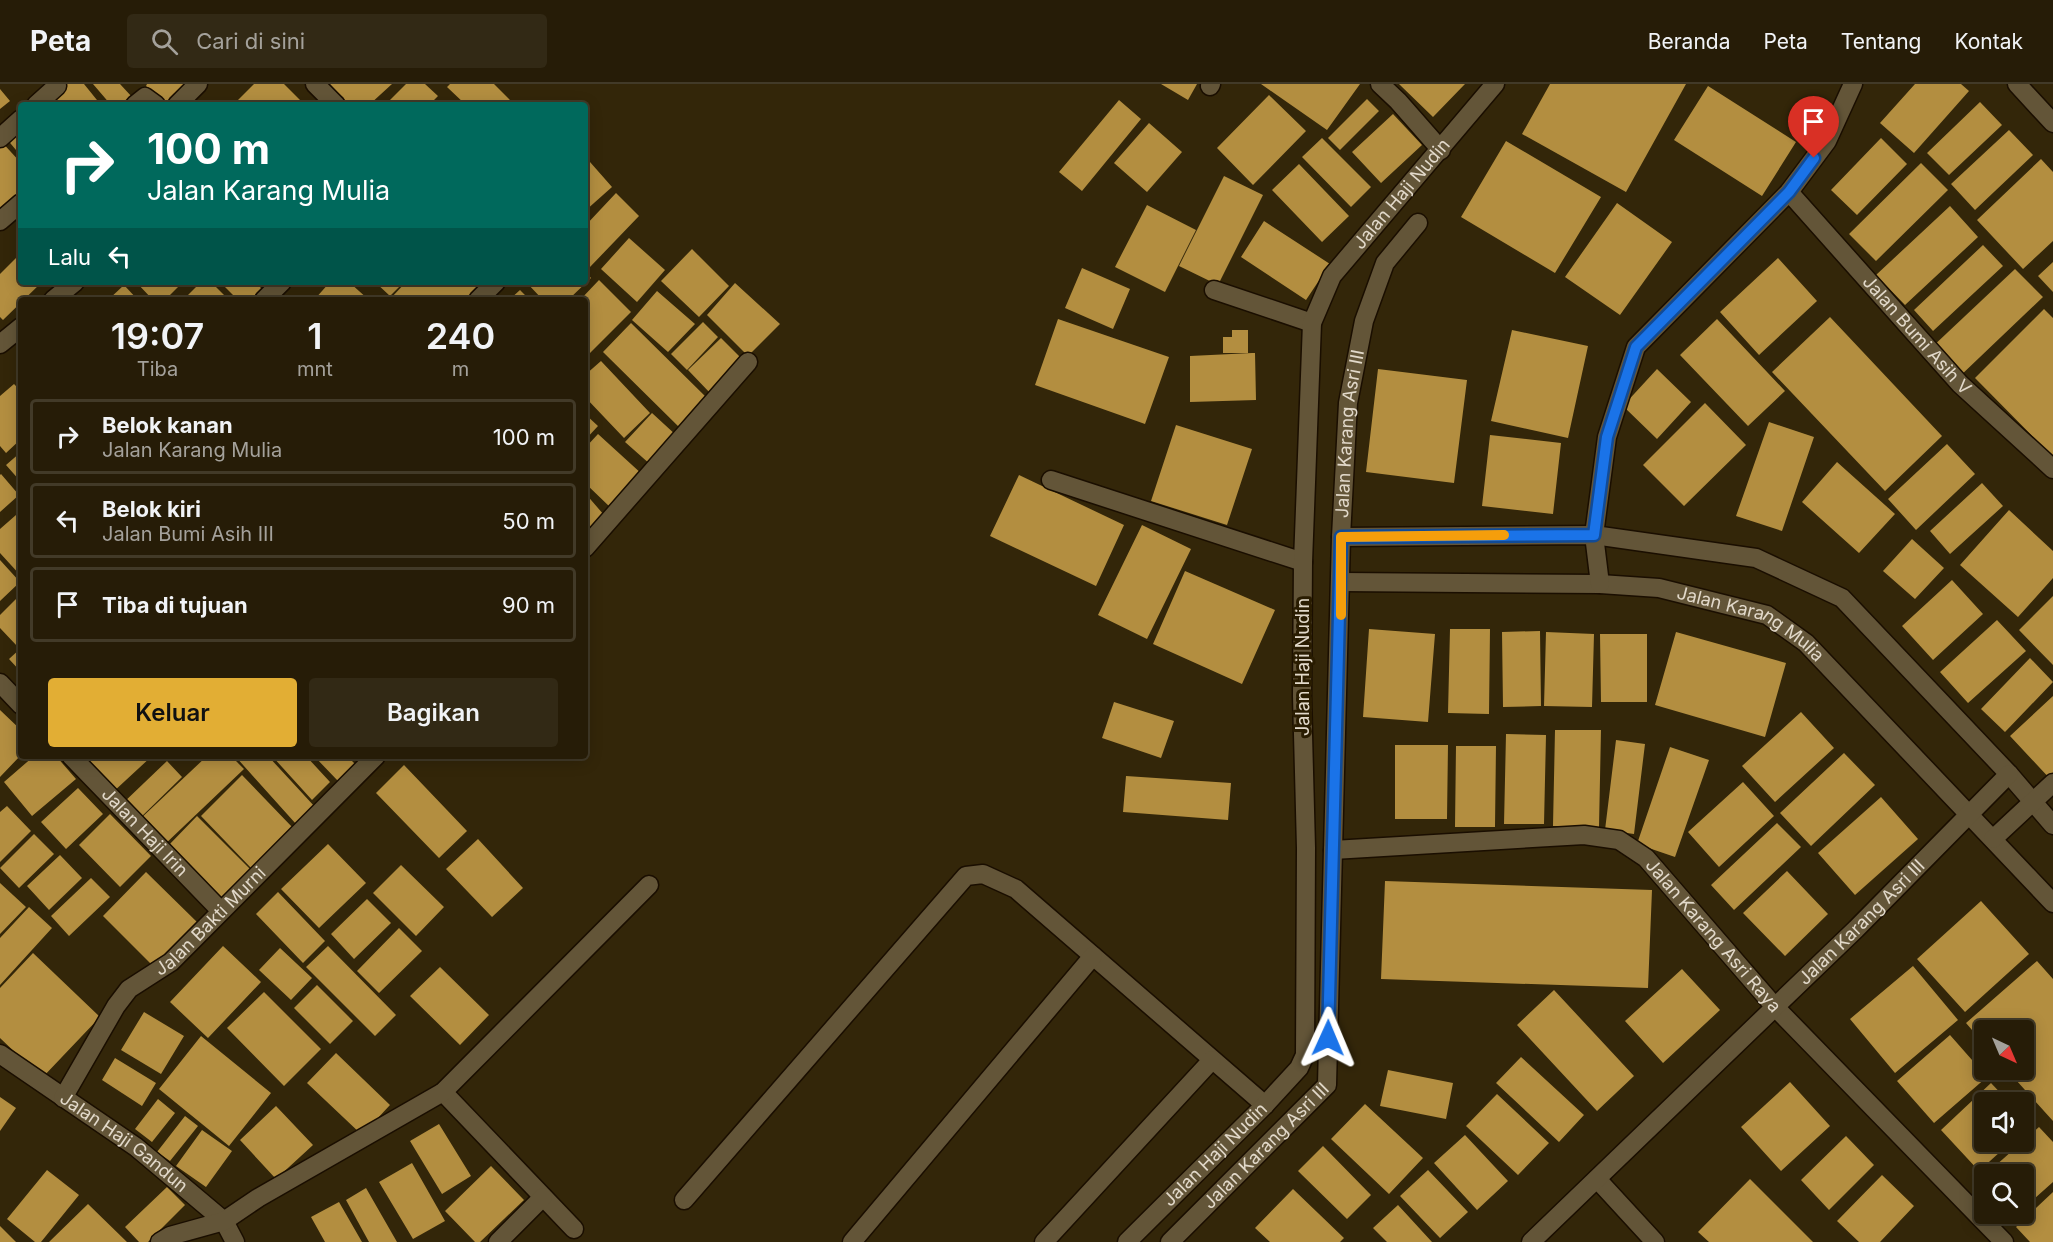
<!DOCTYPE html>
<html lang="id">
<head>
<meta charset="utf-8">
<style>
  :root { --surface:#261c07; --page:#322915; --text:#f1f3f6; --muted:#a4a19b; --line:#423a28; --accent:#e2ae34 }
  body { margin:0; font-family:Inter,sans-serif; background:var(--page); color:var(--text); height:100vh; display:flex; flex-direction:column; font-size:22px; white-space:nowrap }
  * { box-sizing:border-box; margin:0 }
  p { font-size:20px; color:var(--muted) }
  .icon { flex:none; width:33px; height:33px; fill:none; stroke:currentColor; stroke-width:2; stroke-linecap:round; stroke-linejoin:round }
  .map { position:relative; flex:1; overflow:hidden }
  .panel { position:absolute; left:18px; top:213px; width:570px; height:462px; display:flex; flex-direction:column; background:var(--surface); border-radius:6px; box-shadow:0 3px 15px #0003,0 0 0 2px var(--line) }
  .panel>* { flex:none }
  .banner { position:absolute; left:18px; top:18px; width:570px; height:183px; border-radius:6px; box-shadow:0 3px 15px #0003,0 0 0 2px var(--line); background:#00695c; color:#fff; overflow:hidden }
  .needle { width:39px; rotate:136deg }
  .controls { position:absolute; left:1974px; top:936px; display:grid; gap:12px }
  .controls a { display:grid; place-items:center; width:60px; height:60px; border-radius:6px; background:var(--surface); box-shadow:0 3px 15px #0003,0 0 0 2px var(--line); font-size:30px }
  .pin { position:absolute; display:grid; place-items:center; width:51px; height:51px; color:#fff; margin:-62px -26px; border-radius:50% 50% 50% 0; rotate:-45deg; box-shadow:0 0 6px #0007 }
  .pin .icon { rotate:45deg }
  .me { position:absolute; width:66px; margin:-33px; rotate:1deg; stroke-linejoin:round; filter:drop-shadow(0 0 4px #0008) }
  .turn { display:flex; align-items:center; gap:21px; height:126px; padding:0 30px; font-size:27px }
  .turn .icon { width:78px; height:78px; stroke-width:2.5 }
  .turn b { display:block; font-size:42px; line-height:51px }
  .then { display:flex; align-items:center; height:57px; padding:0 30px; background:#0003; gap:12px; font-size:22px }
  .eta { display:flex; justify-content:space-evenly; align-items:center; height:102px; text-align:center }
  .eta b { font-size:36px; font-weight:600; line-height:42px }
  .action { display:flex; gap:12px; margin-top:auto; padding:12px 30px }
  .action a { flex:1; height:69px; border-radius:6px; background:var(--accent); color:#111; font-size:24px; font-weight:600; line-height:69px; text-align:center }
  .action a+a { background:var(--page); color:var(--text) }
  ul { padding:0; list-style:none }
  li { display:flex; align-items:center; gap:18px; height:75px; margin:0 12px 9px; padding:0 18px; border:3px solid var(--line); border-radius:6px }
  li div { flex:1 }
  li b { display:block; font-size:22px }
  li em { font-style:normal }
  header { display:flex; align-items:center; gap:36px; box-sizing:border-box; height:84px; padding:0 30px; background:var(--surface); border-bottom:2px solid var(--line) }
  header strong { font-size:28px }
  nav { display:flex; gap:33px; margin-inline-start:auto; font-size:21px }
  .search { width:420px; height:54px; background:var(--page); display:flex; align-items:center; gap:15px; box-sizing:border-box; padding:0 21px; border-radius:6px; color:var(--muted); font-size:22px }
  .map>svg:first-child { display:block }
  .building { fill:#b38e40 }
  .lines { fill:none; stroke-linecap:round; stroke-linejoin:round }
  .minor-casing { stroke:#1a0e00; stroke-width:21 }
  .minor { stroke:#635538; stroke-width:18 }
  .route-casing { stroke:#114b97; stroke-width:15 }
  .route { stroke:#1a73e8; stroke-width:10 }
  .slow { stroke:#f59e0b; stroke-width:10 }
  .labels { text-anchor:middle; stroke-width:6; stroke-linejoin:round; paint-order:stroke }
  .street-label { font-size:18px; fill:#e2d9ca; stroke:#291c01 }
</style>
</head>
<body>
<header>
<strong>Peta</strong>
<div class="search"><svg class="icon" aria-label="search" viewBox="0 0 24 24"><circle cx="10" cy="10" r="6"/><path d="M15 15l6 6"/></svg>Cari di sini</div>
<nav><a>Beranda</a><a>Peta</a><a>Tentang</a><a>Kontak</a></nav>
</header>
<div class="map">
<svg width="2053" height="1158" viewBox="0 0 2053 1158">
  <rect width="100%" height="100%" fill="#332609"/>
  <path class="building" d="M66,0H84L101,21H53L48,15Z
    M93,0H120L132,13L123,21H111Z
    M147,0H190L169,21H165L146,2Z
    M254,0H284L305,21H241L237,17Z
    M330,0H392L369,21H349Z
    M406,0H425L438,12L429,21H385Z
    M450,0H494L515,21H466L447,3Z
    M1161,0H1197L1188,16Z
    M1261,0H1360L1327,46Z
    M1399,0H1465L1433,33Z
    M1550,0H1686L1626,108L1522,50Z
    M1915,0H1961L1969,7L1914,69L1880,39Z
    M1708,2L1796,58L1762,112L1674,56Z
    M0,5L10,17L0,25Z
    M1269,11L1306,47L1253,101L1217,64Z
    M1367,15L1379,27L1340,66L1328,54Z
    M1119,16L1141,35L1082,107L1059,88Z
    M1980,18L2002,41L1949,91L1927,69Z
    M1393,30L1422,61L1381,99L1352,68Z
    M1149,39L1182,68L1147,108L1114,79Z
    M21,42V72L6,54Z
    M2009,46L2033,71L1975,126L1951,100Z
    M1322,54L1371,103L1351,123L1302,73Z
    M1881,54L1907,80L1857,131L1831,106Z
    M0,56L21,79V113L0,132Z
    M1506,57L1601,113L1555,189L1461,133Z
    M2041,75L2053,88V157L2023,185L1977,136Z
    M590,78L612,103L585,127V82Z
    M1921,79L1948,106L1876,177L1849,150Z
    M1299,80L1349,132L1322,158L1272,106Z
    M1224,92L1263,111L1218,201L1179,182Z
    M616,109L639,132L590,183L585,178V142Z
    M1617,119L1672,158L1620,231L1565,193Z
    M1147,121L1196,146L1165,208L1115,183Z
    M1950,122L1978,153L1905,221L1876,191Z
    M1264,137L1330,180L1306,216L1241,173Z
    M629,154L665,186L637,218L601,185Z
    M1983,161L2003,182L1933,247L1914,226Z
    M692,165L729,202L699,233L661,197Z
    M21,169V198H42L3,236L0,233V190Z
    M1778,174L1817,217L1759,271L1720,228Z
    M2053,178V208L2038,192Z
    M1082,184L1130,205L1113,245L1065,224Z
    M2015,185L2043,213L1958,294L1930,265Z
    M585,187L591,194L568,216H543L526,198H585Z
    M599,196L631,228L589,270L585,266V216H580Z
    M136,198H183L165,216H153Z
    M201,198H211L229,216H183Z
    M220,198H255L268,211L263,216H238Z
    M330,198H349L369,216H314Z
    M375,198H404L390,212Z
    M406,198H490L473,216H393L391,214Z
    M735,199L780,240L748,272L707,231Z
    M124,201L138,216H108Z
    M520,206L530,216H509Z
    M657,207L695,240L668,268L632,236Z
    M2044,225L2053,234V373L1975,294Z
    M1830,233L1942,352L1885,407L1772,288Z
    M1058,235L1169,273L1145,340L1035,301Z
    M1717,235L1785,307L1748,342L1680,271Z
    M703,238L718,253L687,286L671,270Z
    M631,239L709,316L681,345L603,268Z
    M1232,246H1248V269H1223V253H1232Z
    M1512,246L1588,262L1568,354L1491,337Z
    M721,254L744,277L711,310L688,286Z
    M1252,269H1255L1256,316L1190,318V272Z
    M601,277L650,329L624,354L585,313V291Z
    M1378,285L1467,296L1454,399L1366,388Z
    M1657,285L1691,318L1657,355L1623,322Z
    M14,300L21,307V355L6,369L0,362V312Z
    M1705,319L1746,361L1684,422L1643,381Z
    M652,329L677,352L651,381L625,358Z
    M585,330L598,342L585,356Z
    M1769,338L1814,353L1782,447L1736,432Z
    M1176,341L1252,365L1227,441L1151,417Z
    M598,350L643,391L611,424L585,399V364Z
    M1490,351L1561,359L1553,430L1482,422Z
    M1947,360L1975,390L1916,446L1888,415Z
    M21,368V398L6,381Z
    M1837,378L1895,430L1859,469L1802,418Z
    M1,390L19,411L0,428V391Z
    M1019,391L1124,441L1096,502L990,452Z
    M1982,399L2003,422L1950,470L1930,447Z
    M585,409L604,431L585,448Z
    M2009,426L2053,467V494L2018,533L1960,481Z
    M16,431L21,436V492L0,469V445Z
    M1142,441L1191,465L1147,555L1098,531Z
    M1912,455L1944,484L1915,515L1883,487Z
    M0,476L20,498L0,517Z
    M1185,487L1275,526L1242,600L1153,560Z
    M1952,496L1983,530L1933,576L1902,542Z
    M21,510V558L17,562L0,544V531Z
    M2053,512V581L2019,546Z
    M1997,536L2026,567L1968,619L1940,588Z
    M1369,545L1435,550L1428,638L1363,633Z
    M1450,545H1490L1489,630L1448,629Z
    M1540,547L1541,622L1503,623L1502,548Z
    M1546,548L1594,550L1592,623L1544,622Z
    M1676,548L1786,579L1765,653L1655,621Z
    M1600,550H1647V618H1601Z
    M21,564V588L9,575Z
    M2030,574L2053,598L2005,648L1981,625Z
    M2053,612V698L2010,652Z
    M1114,618L1174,637L1161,674L1102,654Z
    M0,626L21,646V671L0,693Z
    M1801,628L1834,664L1775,718L1742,682Z
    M1555,646H1601L1599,743L1553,742Z
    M1506,650L1546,651L1544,740H1504Z
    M1616,656L1645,660L1634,750L1605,746Z
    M1395,661H1448L1447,735H1395Z
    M1456,662H1496L1495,743H1455Z
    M1670,663L1709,676L1675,773L1637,760Z
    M1844,669L1875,701L1811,762L1780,729Z
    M34,672H56L76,695L32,732L4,698Z
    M87,672H152L112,709L82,677Z
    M207,672H231L244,685L162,763L138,737Z
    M235,672H268L315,723L296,740Z
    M272,672H306L330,698L312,716Z
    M314,672H347L355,680L338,697Z
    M167,677L182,693L137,737L121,721Z
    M404,681L467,747L439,774L376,709Z
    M242,691L293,744L252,785L201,732Z
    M1126,692L1231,699L1228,736L1123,728Z
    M1743,698L1774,732L1719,783L1688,748Z
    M78,704L103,730L66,765L41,738Z
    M1881,713L1918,755L1855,811L1818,769Z
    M7,722L31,747L0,778V728Z
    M110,730L151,772L120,803L79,761Z
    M197,732L252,787L221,818L167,763Z
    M1777,739L1801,763L1734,826L1711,801Z
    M34,750L54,770L19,804L0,784Z
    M478,755L523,804L492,833L446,785Z
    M328,760L366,799L319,844L281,805Z
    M60,771L82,794L49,826L27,802Z
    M401,781L444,823L416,852L373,809Z
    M1787,787L1828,830L1785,872L1743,829Z
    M146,788L199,840L155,884L103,832Z
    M91,794L110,813L69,852L51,832Z
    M1385,797L1652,806L1648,904L1381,895Z
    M0,799L26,823L0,850Z
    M278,808L325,857L303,879L256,830Z
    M367,815L391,839L354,875L331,850Z
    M1981,817L2029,870L1965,928L1917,875Z
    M29,823L52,844L0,901V854Z
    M399,844L422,867L379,909L357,887Z
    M223,862L261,898L208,954L170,918Z
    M328,862L396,931L375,952L306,883Z
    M280,864L312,894L291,916L259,886Z
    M33,869L100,933L42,994L0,954V904Z
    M2037,877L2053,895V1037L2007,986H2024V946H1984V960L1966,939Z
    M1913,882L1958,936L1895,989L1850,935Z
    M440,883L489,931L460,961L410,912Z
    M1682,885L1720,926L1663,979L1625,937Z
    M317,901L353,937L330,960L294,924Z
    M1554,906L1634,992L1597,1027L1517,941Z
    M264,908L321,965L284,1002L227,944Z
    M144,928L184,952L161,990L121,966Z
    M1950,951L1987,993L1934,1039L1897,997Z
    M201,952L271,1009L229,1062L159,1005Z
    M336,969L390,1021L362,1051L307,999Z
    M1521,973L1584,1031L1559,1058L1496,999Z
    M115,974L156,999L142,1022L102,996Z
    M1388,986L1453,999L1446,1035L1380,1022Z
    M1790,998L1830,1042L1781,1087L1741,1043Z
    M1991,999L2009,1018H1984V1058H2011L1979,1087L1941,1046Z
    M1497,1010L1549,1059L1518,1091L1466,1042Z
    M0,1013L16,1024L0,1047Z
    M158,1015L175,1029L152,1058L135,1045Z
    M1365,1020L1423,1074L1389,1110L1331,1055Z
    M276,1022L313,1061L276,1095L240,1056Z
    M185,1032L198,1042L170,1077L157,1068Z
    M439,1040L471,1092L442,1110L410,1057Z
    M2039,1043L2053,1058V1098L2024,1124V1090H1986Z
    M202,1046L232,1067L206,1103L176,1082Z
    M1465,1051L1508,1097L1477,1126L1434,1079Z
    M1846,1052L1874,1081L1829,1126L1801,1096Z
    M1323,1062L1371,1111L1347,1135L1298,1087Z
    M412,1079L445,1137L413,1155L379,1098Z
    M491,1082L524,1116L480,1158H475L445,1127Z
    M47,1086L79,1111L41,1158H35L7,1135Z
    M1428,1086L1468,1128L1440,1154L1400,1112Z
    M1882,1091L1914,1122L1880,1158H1859L1837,1137Z
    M1750,1095L1813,1158H1709L1698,1148Z
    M167,1103L185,1121L148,1158H139L125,1143Z
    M366,1104L397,1158H369L346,1116Z
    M1293,1105L1344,1154L1340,1158H1270L1255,1144Z
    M2053,1108V1158H2030L2016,1143Z
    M339,1118L362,1158H325L311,1133Z
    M88,1120L127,1158H49Z
    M1398,1121L1432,1158H1387L1373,1144Z
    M0,1142L16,1158H0Z"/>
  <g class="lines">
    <defs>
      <g id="minor">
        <path d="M315,0L336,21"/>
        <path d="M1380,0L1398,17L1441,66"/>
        <path d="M2017,0L2053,39"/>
        <path d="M1210,2L1211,0"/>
        <path d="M36,21L57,2"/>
        <path d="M135,21L145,13L156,21"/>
        <path d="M177,21L198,0"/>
        <path d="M0,54L21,35"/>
        <path id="s1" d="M1789,108L1960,300L2053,385"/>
        <path d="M0,137L21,119"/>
        <path d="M1214,206L1312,239"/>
        <path d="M53,216L75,198"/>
        <path d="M264,216L282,198"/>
        <path d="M478,216L496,198"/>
        <path d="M0,260L21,243"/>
        <path d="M1051,396L1303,478"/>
        <path d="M1341,453L1594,451L1756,474L1842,514L2009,690L2053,741"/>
        <path d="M585,464L748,278"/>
        <path id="s2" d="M1342,498L1600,500L1659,504L1767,531L1806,559L2053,819"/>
        <path d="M1600,500L1594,451L1607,353L1636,263L1789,108L1827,57L1853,0"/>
        <path d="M0,599L21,621"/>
        <path id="s3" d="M71,672L220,826"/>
        <path d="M1993,755L2053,699"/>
        <path id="s4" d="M1333,766L1584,751L1619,756L1646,774L1775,923L2004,1158"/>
        <path id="s5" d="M0,970L136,1063L224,1137L235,1158"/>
        <path d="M443,1008L574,1145"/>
        <path id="s6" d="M63,1014L116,922L129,905L171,878L376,672"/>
        <path d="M1597,1095L1655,1158"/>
        <path d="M684,1116L966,792L983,790L1016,805L1265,1021"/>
        <path d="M160,1158L170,1152L224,1137L258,1114L443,1008L649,801"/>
        <path d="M498,1158L543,1113"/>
        <path d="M852,1158L1093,872"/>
        <path d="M1044,1158L1212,976"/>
        <path id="s7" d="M1127,1158L1265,1021L1299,984L1305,971L1306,764L1302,612L1303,478L1312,239L1332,192L1495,0"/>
        <path id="s8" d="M1170,1158L1327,1001L1341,453L1348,319L1364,237L1385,179L1418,139"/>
        <path id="s9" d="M1531,1158L1856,845L2009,690"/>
      </g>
    </defs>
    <use href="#minor" class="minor-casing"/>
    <use href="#minor" class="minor"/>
  </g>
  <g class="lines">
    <defs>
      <path id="route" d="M1328,954L1341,453L1594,451L1607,353L1636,263L1789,108L1814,74"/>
    </defs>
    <use href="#route" class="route-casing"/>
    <use href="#route" class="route"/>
    <path class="slow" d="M1341,531V453L1504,451"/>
  </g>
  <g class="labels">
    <g class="street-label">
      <text dy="6" stroke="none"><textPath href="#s7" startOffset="1150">Jalan Haji Nudin</textPath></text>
      <text dy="6" stroke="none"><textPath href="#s1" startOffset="192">Jalan Bumi Asih V</textPath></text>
      <text dy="6" stroke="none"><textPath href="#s8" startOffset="874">Jalan Karang Asri III</textPath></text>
      <text dy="6" stroke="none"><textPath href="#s2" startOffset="417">Jalan Karang Mulia</textPath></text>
      <text transform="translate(1303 583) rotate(-90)" y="6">Jalan Haji Nudin</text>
      <text dy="6" stroke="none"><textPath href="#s3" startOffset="106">Jalan Haji Irin</textPath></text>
      <text dy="6" stroke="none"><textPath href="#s6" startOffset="234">Jalan Bakti Murni</textPath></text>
      <text dy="6" stroke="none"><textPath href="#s9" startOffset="460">Jalan Karang Asri III</textPath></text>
      <text dy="6" stroke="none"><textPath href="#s4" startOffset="422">Jalan Karang Asri Raya</textPath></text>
      <text dy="6" stroke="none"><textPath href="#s5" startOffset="152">Jalan Haji Gandun</textPath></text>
      <text dy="6" stroke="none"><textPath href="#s8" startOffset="136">Jalan Karang Asri III</textPath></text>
      <text dy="6" stroke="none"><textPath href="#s7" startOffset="124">Jalan Haji Nudin</textPath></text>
    </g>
  </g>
</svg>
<div class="controls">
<a><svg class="needle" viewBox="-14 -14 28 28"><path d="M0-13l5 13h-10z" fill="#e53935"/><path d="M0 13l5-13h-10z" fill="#a4a19b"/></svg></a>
<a><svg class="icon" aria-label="sound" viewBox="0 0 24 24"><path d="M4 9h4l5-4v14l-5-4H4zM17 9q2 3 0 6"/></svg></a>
<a><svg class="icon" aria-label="search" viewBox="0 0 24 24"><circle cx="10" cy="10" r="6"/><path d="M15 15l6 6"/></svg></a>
</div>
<div class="pin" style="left:1814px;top:74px;background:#d93025"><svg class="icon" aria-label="arrive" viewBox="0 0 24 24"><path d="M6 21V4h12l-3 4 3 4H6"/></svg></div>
<svg class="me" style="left:1328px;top:954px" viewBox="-20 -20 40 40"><path d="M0-17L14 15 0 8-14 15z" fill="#1a73e8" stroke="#fff" stroke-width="4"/></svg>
<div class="banner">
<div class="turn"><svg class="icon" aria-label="right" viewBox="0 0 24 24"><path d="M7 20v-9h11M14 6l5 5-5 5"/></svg><div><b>100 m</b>Jalan Karang Mulia</div></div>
<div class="then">Lalu<svg class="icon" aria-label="left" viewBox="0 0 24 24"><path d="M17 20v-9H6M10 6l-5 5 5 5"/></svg></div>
</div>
<section class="panel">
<div class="eta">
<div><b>19:07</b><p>Tiba</p></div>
<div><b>1</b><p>mnt</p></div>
<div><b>240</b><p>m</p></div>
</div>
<ul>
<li><svg class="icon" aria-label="right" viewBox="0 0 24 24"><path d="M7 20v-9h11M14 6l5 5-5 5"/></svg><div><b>Belok kanan</b><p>Jalan Karang Mulia</p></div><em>100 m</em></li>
<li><svg class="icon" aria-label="left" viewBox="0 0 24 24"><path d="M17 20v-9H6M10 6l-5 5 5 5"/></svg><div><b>Belok kiri</b><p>Jalan Bumi Asih III</p></div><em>50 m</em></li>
<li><svg class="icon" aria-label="arrive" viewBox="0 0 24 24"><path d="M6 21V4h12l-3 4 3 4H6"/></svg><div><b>Tiba di tujuan</b></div><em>90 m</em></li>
</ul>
<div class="action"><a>Keluar</a><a>Bagikan</a></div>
</section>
</div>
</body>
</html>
